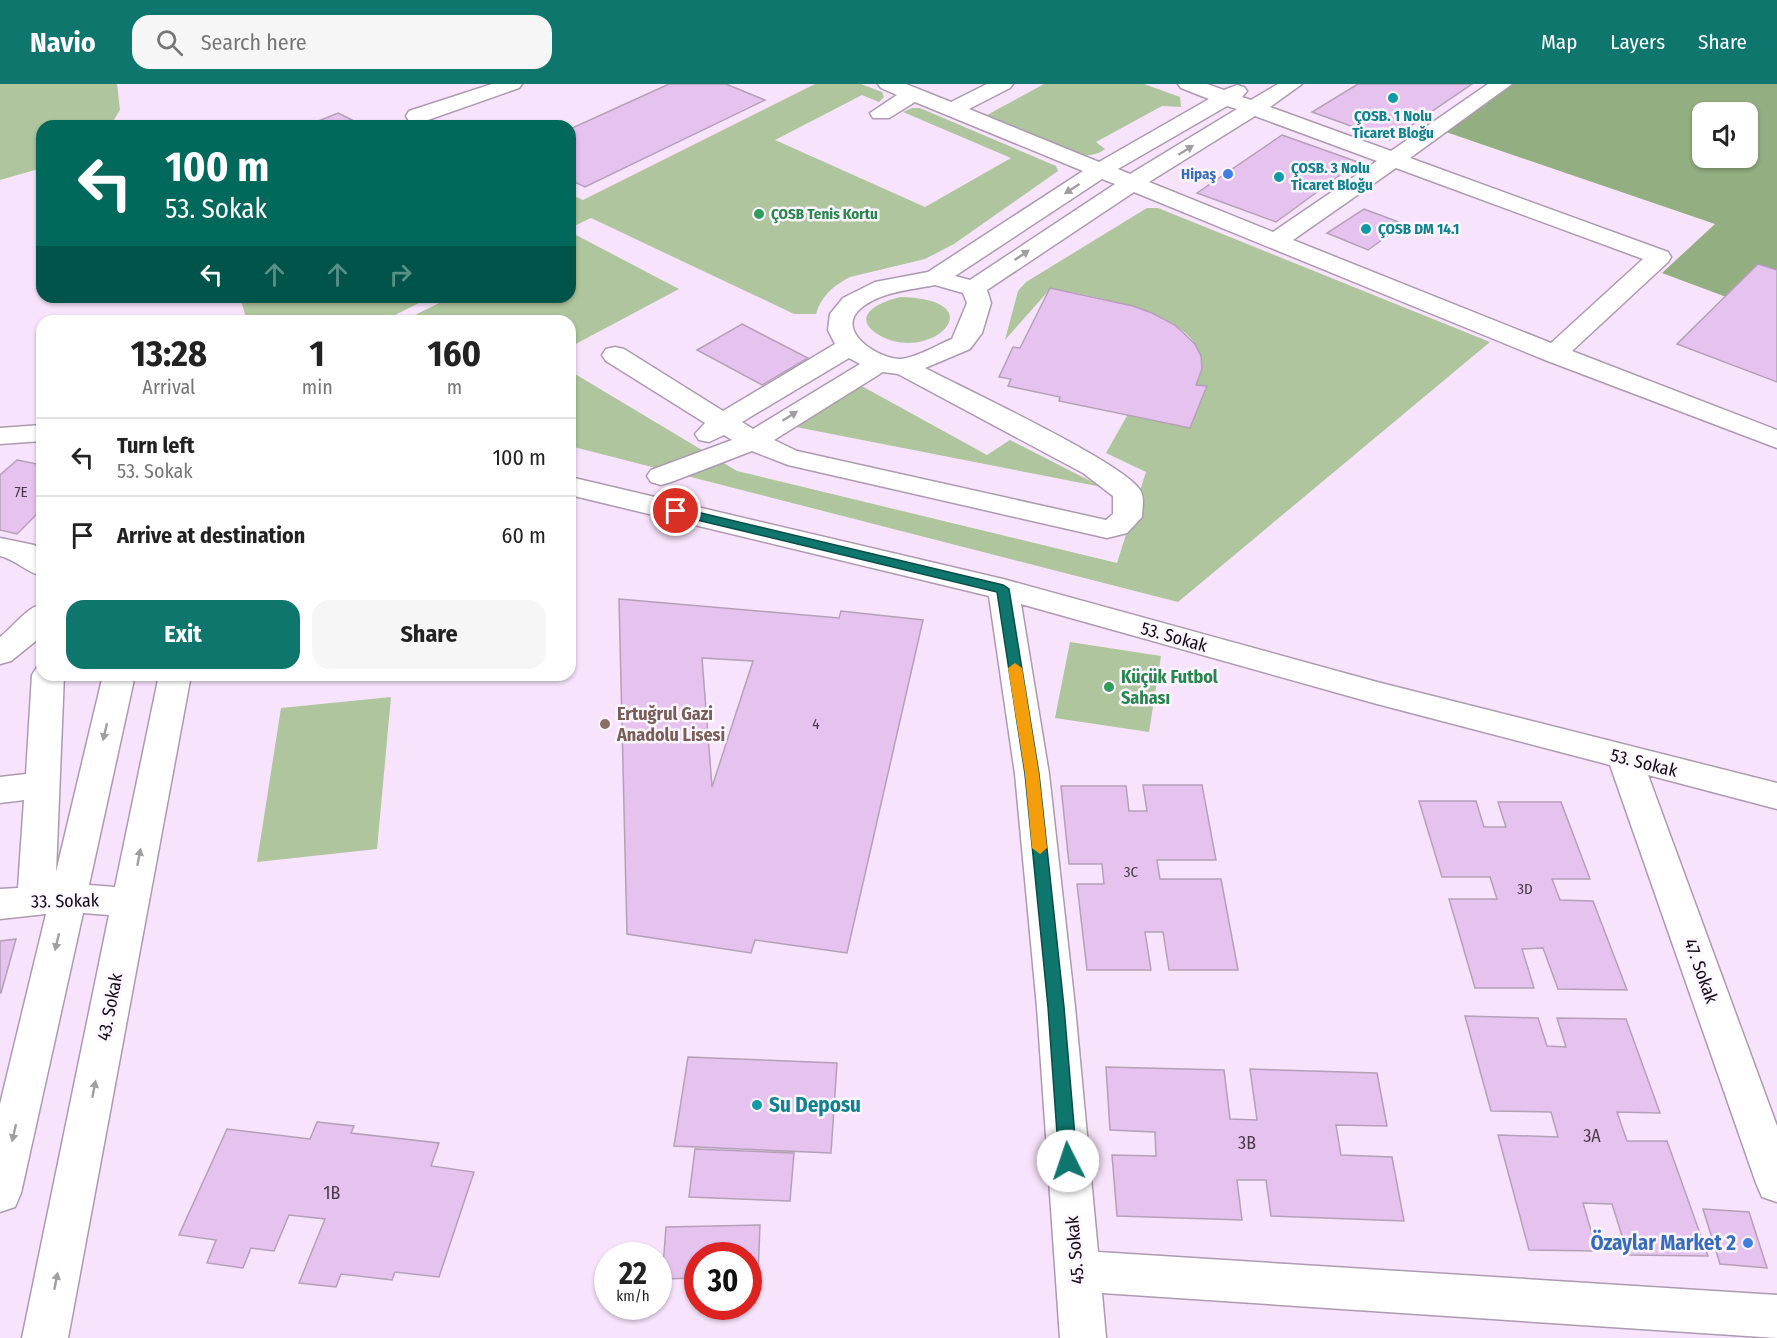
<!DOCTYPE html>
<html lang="en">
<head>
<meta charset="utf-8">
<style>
  :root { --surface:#fff; --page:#f6f6f6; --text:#222; --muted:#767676; --line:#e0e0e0; --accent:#0f766e }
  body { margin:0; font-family:"Fira Sans Condensed",sans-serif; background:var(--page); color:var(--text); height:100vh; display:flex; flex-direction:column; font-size:22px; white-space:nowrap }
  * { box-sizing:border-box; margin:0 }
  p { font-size:20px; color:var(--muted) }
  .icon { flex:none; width:33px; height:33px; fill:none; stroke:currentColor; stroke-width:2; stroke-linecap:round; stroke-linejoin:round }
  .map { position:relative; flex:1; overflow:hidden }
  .drawer { position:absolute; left:36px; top:231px; width:540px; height:366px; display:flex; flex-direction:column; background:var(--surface); border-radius:18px; box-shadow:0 2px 4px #0004 }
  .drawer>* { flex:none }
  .hud { position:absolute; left:36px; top:36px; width:540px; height:183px; border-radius:18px; box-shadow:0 2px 4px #0004; background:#00695c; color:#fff; overflow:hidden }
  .buttons { position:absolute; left:1692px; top:18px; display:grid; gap:12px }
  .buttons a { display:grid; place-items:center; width:66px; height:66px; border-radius:12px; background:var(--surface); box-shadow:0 2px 4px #0004; font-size:30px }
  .speed { position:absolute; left:594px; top:1158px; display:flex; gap:12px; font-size:30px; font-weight:700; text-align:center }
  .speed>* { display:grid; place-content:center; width:78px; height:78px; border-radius:50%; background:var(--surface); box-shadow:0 2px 4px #0004; line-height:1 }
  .speed small { font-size:15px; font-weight:400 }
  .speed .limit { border:9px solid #d22; background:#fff; color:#111 }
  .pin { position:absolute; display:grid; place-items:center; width:51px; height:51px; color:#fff; margin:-26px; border:3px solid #fff; border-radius:50%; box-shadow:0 2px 6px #0007 }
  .me { position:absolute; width:66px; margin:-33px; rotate:356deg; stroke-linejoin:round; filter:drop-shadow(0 0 4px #0008) }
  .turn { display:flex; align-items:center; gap:21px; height:126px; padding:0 30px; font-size:27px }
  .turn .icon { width:78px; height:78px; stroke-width:2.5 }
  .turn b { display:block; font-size:42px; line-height:51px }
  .lanes { display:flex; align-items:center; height:57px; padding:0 30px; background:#0003; justify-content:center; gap:30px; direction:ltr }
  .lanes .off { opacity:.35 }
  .eta { display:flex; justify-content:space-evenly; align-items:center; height:102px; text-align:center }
  .eta b { font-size:36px; font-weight:700; line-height:42px }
  .primary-button { display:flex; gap:12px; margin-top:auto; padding:12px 30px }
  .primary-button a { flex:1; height:69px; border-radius:18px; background:var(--accent); color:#fff; font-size:24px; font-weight:700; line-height:69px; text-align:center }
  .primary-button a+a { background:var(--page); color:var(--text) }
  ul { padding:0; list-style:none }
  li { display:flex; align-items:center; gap:18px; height:78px; padding:0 30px; border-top:2px solid var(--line) }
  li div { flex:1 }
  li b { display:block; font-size:22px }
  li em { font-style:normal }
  header { display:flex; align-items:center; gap:36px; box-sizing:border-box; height:84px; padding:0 30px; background:var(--accent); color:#fff }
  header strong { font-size:28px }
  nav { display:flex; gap:33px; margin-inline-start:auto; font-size:21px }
  .search { width:420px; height:54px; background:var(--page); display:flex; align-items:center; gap:15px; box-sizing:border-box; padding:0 21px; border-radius:18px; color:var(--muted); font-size:22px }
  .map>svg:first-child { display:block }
  .green { fill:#aec59d }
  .forest { fill:#93ae80; fill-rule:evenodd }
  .building { fill:#e6c2ee; stroke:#b4a1b8; stroke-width:1.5; fill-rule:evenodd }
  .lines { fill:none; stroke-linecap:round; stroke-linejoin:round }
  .minor-casing { stroke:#ad9ab1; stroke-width:3 }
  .minor { fill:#fff; fill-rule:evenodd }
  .oneway { fill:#a19ea1 }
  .route { fill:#0f766e; stroke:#0a4d48; stroke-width:1.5 }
  .slow { fill:#f59e0b }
  .culture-dot { fill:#0f9aa8; stroke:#fdf5ff; stroke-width:2 }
  .shop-dot { fill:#3f7fe0; stroke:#fdf5ff; stroke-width:2 }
  .leisure-dot { fill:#2e9e5b; stroke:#fdf5ff; stroke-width:2 }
  .education-dot { fill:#8d6e63; stroke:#fdf5ff; stroke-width:2 }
  .labels { text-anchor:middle; stroke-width:5; stroke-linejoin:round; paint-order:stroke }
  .far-culture-label { font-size:15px; font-weight:bold; fill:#0d838f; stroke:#fdf5ff; text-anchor:start }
  .far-shop-label { font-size:15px; font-weight:bold; fill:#366cbe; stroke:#fdf5ff; text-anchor:end }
  .far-leisure-label { font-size:15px; font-weight:bold; fill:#27864d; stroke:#fdf5ff; text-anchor:start }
  .number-label { font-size:15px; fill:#483a4a }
  .street-label { font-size:18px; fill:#130c14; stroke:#fdf5ff }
  .leisure-label { font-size:18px; font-weight:bold; fill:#27864d; stroke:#fdf5ff; text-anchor:start }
  .education-label { font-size:18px; font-weight:bold; fill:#785e54; stroke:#fdf5ff; text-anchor:start }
  .near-number-label { font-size:18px; fill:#483a4a }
  .near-culture-label { font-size:21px; font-weight:bold; fill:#0d838f; stroke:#fdf5ff; text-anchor:start }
  .near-shop-label { font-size:21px; font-weight:bold; fill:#366cbe; stroke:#fdf5ff; text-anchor:end }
</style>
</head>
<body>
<header>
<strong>Navio</strong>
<div class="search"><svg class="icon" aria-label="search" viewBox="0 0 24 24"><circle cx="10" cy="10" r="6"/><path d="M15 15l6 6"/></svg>Search here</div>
<nav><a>Map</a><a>Layers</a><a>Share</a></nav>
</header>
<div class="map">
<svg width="1777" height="1254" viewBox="0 0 1777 1254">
  <rect width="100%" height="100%" fill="#f7e3fb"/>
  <path class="green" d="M0,0H117L120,26L110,42H42V84L0,96Z
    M815,0H861L882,8L884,13L879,18L862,11L775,56L925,123L1011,74L903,28L912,24H920L1056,82L1058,87L954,160L925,175L850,193C834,201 821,212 816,230H794L591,134L570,144V110L583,116Z
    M1044,0H1144L1180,13L1181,23L1162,22L1096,58L1105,65C1080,86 1017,49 989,37L987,31Z
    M1147,124H1158L1490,258L1178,518L570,362V293L575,290L737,387L1117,479L1146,388L1106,369L1128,330L1190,344L1207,302L1196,301C1199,292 1203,283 1201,274C1193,227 1089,212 1051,204L1005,256L1018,207L1026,198Z
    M576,151L679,205L570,263V237H403L451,213H570V154Z
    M240,213H431L383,237H247Z
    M901,213C998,216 929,281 879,251C848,232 881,217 901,213Z
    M858,300L987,371L1010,356L1102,403L796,343Z
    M1070,558L1161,572L1149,648L1055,634Z
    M391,613L377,765L257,778L281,624Z"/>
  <path class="forest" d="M1507,0H1777V232L1662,189L1715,140L1443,47ZM1702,28H1748V74H1702Z"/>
  <path class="building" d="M669,0H726L765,16L585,103L570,96V45Z
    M1358,0H1472L1390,56L1312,28Z
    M338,29L364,42H306Z
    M1282,51L1358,78L1276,138L1197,109Z
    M1364,125L1404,140L1368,166L1327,149Z
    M1758,180L1777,186V298L1677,260Z
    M1050,204L1133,222L1152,229L1175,241L1195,260L1201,272L1202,285L1196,301L1207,302L1190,344L1059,317L1060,313L1008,302L1011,295L999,293L1013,263L1020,264Z
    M742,240L808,274L762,301L697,266Z
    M17,376L42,381V425L17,450L0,446V391Z
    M619,515L839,534L841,527L923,536L847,869L755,856L751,869L627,850ZM702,574L753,577L712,703Z
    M1143,701H1202L1216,776H1157L1160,795H1221L1238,886H1169L1163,848H1145L1151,886H1087L1077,800H1104L1102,780H1069L1061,702H1126L1129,727H1147Z
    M1419,717H1476L1484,743H1506L1498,718H1561L1590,795H1552L1560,816L1593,817L1627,906L1558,905L1543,864L1522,865L1534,904H1475L1449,815H1497L1490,793H1442Z
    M16,855L1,909H0V857Z
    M1465,932L1538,934L1547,962L1566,963L1557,934L1626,935L1660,1029L1617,1028L1627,1057H1667L1708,1172L1628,1171L1612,1120L1583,1119L1597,1167L1529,1166L1498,1051L1558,1053L1551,1028L1491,1027Z
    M688,973L837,979L831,1069L674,1062Z
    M1106,983L1224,986L1230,1035L1257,1036L1250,985L1377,989L1387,1042L1336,1041L1341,1071L1392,1073L1404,1137L1271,1132L1266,1096H1237L1242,1136L1117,1132L1112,1071L1156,1072L1155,1048L1110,1046Z
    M317,1038L354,1042L351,1049L439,1059L431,1082L474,1088L439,1193L395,1188L392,1196L341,1190L336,1203L299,1199L325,1135L289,1131L274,1167L251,1164L243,1184L207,1179L216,1156L179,1151L227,1045L310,1055Z
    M695,1065L794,1069L790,1117L689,1113Z
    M1703,1125L1749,1128L1767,1184L1720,1180Z
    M760,1141L758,1192H748V1172H698V1194L662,1195L666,1143Z"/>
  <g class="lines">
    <defs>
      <path id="minor" d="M492,0H522L519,4L425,37H409L406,32L409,27Z
        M878,0H906L951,18L987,0H1013L1010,4L969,25L1099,78L1209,15L1181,4L1178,0H1207L1224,6L1237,1L1244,3L1247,7L1242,13L1251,16L1278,0H1302L1270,23L1391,67L1488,0H1512L1410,74L1668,168L1671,173L1668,178L1572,267L1777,346V364L1545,276L1134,108L987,206L991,219L982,249L970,265L925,284C963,304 1124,379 1140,406C1145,413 1142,425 1142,433L1127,449L1107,454L788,381L752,367L671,398L661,401L651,398L647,392L651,386L732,356L724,351L709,358L699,356L695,350L705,339L606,277L602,271L606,265L615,263L624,265L723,327L835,260L828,246L830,230L843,214L875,198L928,188L1083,87L915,18L889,34H873L870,29L897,11L881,4ZM1227,22L1237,25L1130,90L1118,85ZM1255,32L1377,77L1273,148L1149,98ZM1396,84L1643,175L1551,259L1293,156ZM1102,95L1115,100L970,196L955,192ZM935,201L963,209L967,219L952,255C937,261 916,274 900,275C879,275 835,248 860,225C879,208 910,206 935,201ZM849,274L860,280L753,345L742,338ZM883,288L898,290L1083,389L1113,412V430L1106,436L797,367L774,356Z
        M42,341V357L0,360V344Z
        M570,393L1003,495L1377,598L1777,699V725L1648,691L1777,1042V1118L1762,1113L1756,1099L1610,681L1377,620L1021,520L1049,690L1075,923L1098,1168L1777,1211V1254L1102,1209L1106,1254H1060L1037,923L1015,690L989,512L570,411Z
        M0,454L34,461L42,467V492C26,488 16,476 0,472Z
        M42,520V552L11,577L0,580V553C14,542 26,524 42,520Z
        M42,582V591H64L56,788L103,591H135L89,801L115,803L159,591H191L68,1254H22L109,831L83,829L21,1109L15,1123L0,1128V1020L46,830L0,835V805L18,804L24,716L0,719V693L26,690L32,591L37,583Z"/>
    </defs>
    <use href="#minor" class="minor-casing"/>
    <use href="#minor" class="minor"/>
  </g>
  <defs><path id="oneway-solid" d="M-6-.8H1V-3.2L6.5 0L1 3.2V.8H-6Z" transform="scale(1.5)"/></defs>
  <g class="oneway">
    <use href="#oneway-solid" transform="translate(1186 66) rotate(-32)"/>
    <use href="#oneway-solid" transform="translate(1072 105) rotate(147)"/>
    <use href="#oneway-solid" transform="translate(1022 171) rotate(-34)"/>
    <use href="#oneway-solid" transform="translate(790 332) rotate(-32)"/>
    <use href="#oneway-solid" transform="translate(105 648) rotate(103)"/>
    <use href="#oneway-solid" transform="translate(139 773) rotate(-79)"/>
    <use href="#oneway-solid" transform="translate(57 858) rotate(103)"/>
    <use href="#oneway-solid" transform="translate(94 1005) rotate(-79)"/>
    <use href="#oneway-solid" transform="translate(14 1049) rotate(103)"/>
    <use href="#oneway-solid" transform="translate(56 1197) rotate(-79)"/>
  </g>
  <path class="route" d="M676,423L1003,501L1009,505L1039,690L1064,923L1077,1077L1074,1082L1068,1084L1062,1082L1059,1077L1048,923L1025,690L997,508L672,430L670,427Z"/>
  <path class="slow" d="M1015,579L1022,584L1039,690L1047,764L1040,770L1032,764L1025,690L1008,584Z"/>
  <g class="culture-dot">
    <circle cx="1393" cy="14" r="6"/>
    <circle cx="1279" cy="93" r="6"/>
    <circle cx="1366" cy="145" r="6"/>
    <circle cx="757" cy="1021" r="6"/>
  </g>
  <g class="shop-dot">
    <circle cx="1228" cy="90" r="6"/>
    <circle cx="1748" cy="1159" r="6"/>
  </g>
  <g class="leisure-dot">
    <circle cx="759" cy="130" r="6"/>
    <circle cx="1109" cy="603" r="6"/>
  </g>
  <circle class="education-dot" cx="605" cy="640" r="6"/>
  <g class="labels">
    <g class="far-culture-label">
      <text x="1393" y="37" text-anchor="middle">ÇOSB. 1 Nolu<tspan x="1393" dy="17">Ticaret Bloğu</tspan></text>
      <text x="1291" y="89">ÇOSB. 3 Nolu<tspan x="1291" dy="17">Ticaret Bloğu</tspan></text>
      <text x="1378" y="150">ÇOSB DM 14.1</text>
    </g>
    <g class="far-shop-label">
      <text x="1216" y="95">Hipaş</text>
    </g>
    <g class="far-leisure-label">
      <text x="771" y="135">ÇOSB Tenis Kortu</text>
    </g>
    <g class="number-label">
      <text x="21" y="413">7E</text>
      <text x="816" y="645">4</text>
      <text x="1131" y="793">3C</text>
      <text x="1525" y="810">3D</text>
    </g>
    <g class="street-label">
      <text transform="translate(1174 553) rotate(16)" y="6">53. Sokak</text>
      <text transform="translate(1644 679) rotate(14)" y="6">53. Sokak</text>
      <text transform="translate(65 817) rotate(-1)" y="6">33. Sokak</text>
      <text transform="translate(1701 887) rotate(70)" y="6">47. Sokak</text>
      <text transform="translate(110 923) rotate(-79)" y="6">43. Sokak</text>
      <text transform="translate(1075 1166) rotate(-95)" y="6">45. Sokak</text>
    </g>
    <g class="leisure-label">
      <text x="1121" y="599">Küçük Futbol<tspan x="1121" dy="21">Sahası</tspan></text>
    </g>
    <g class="education-label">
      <text x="617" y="636">Ertuğrul Gazi<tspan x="617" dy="21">Anadolu Lisesi</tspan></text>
    </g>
    <g class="near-number-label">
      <text x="1592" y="1058">3A</text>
      <text x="1247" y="1065">3B</text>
      <text x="332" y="1115">1B</text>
    </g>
    <g class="near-culture-label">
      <text x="769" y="1028">Su Deposu</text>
    </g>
    <g class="near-shop-label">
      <text x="1736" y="1166">Özaylar Market 2</text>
    </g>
  </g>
</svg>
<div class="buttons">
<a><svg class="icon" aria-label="sound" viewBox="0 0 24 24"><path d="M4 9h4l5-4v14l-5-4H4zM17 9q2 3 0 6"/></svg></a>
</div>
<div class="speed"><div>22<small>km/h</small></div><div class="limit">30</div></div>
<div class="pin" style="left:676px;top:427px;background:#d93025"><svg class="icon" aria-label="arrive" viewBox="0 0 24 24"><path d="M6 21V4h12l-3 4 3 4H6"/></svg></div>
<svg class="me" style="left:1068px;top:1077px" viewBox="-20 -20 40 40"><circle r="19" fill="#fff"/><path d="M0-13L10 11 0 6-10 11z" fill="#0f766e"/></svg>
<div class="hud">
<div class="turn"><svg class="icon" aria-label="left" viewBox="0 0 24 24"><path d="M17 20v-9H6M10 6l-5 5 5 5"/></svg><div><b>100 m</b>53. Sokak</div></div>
<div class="lanes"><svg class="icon" aria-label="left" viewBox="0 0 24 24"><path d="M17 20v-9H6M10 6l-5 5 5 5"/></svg><svg class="icon off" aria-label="ahead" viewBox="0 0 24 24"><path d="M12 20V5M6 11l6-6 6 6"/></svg><svg class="icon off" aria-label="ahead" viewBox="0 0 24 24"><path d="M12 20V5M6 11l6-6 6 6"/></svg><svg class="icon off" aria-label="right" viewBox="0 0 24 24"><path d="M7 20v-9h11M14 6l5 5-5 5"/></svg></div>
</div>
<section class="drawer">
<div class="eta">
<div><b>13:28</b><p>Arrival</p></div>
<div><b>1</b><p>min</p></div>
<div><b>160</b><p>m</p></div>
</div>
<ul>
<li><svg class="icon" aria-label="left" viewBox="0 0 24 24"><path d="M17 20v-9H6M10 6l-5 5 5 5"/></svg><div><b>Turn left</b><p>53. Sokak</p></div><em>100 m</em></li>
<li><svg class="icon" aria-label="arrive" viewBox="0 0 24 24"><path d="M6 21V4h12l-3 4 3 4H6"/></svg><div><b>Arrive at destination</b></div><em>60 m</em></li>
</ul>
<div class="primary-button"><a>Exit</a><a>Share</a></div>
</section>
</div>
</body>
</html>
